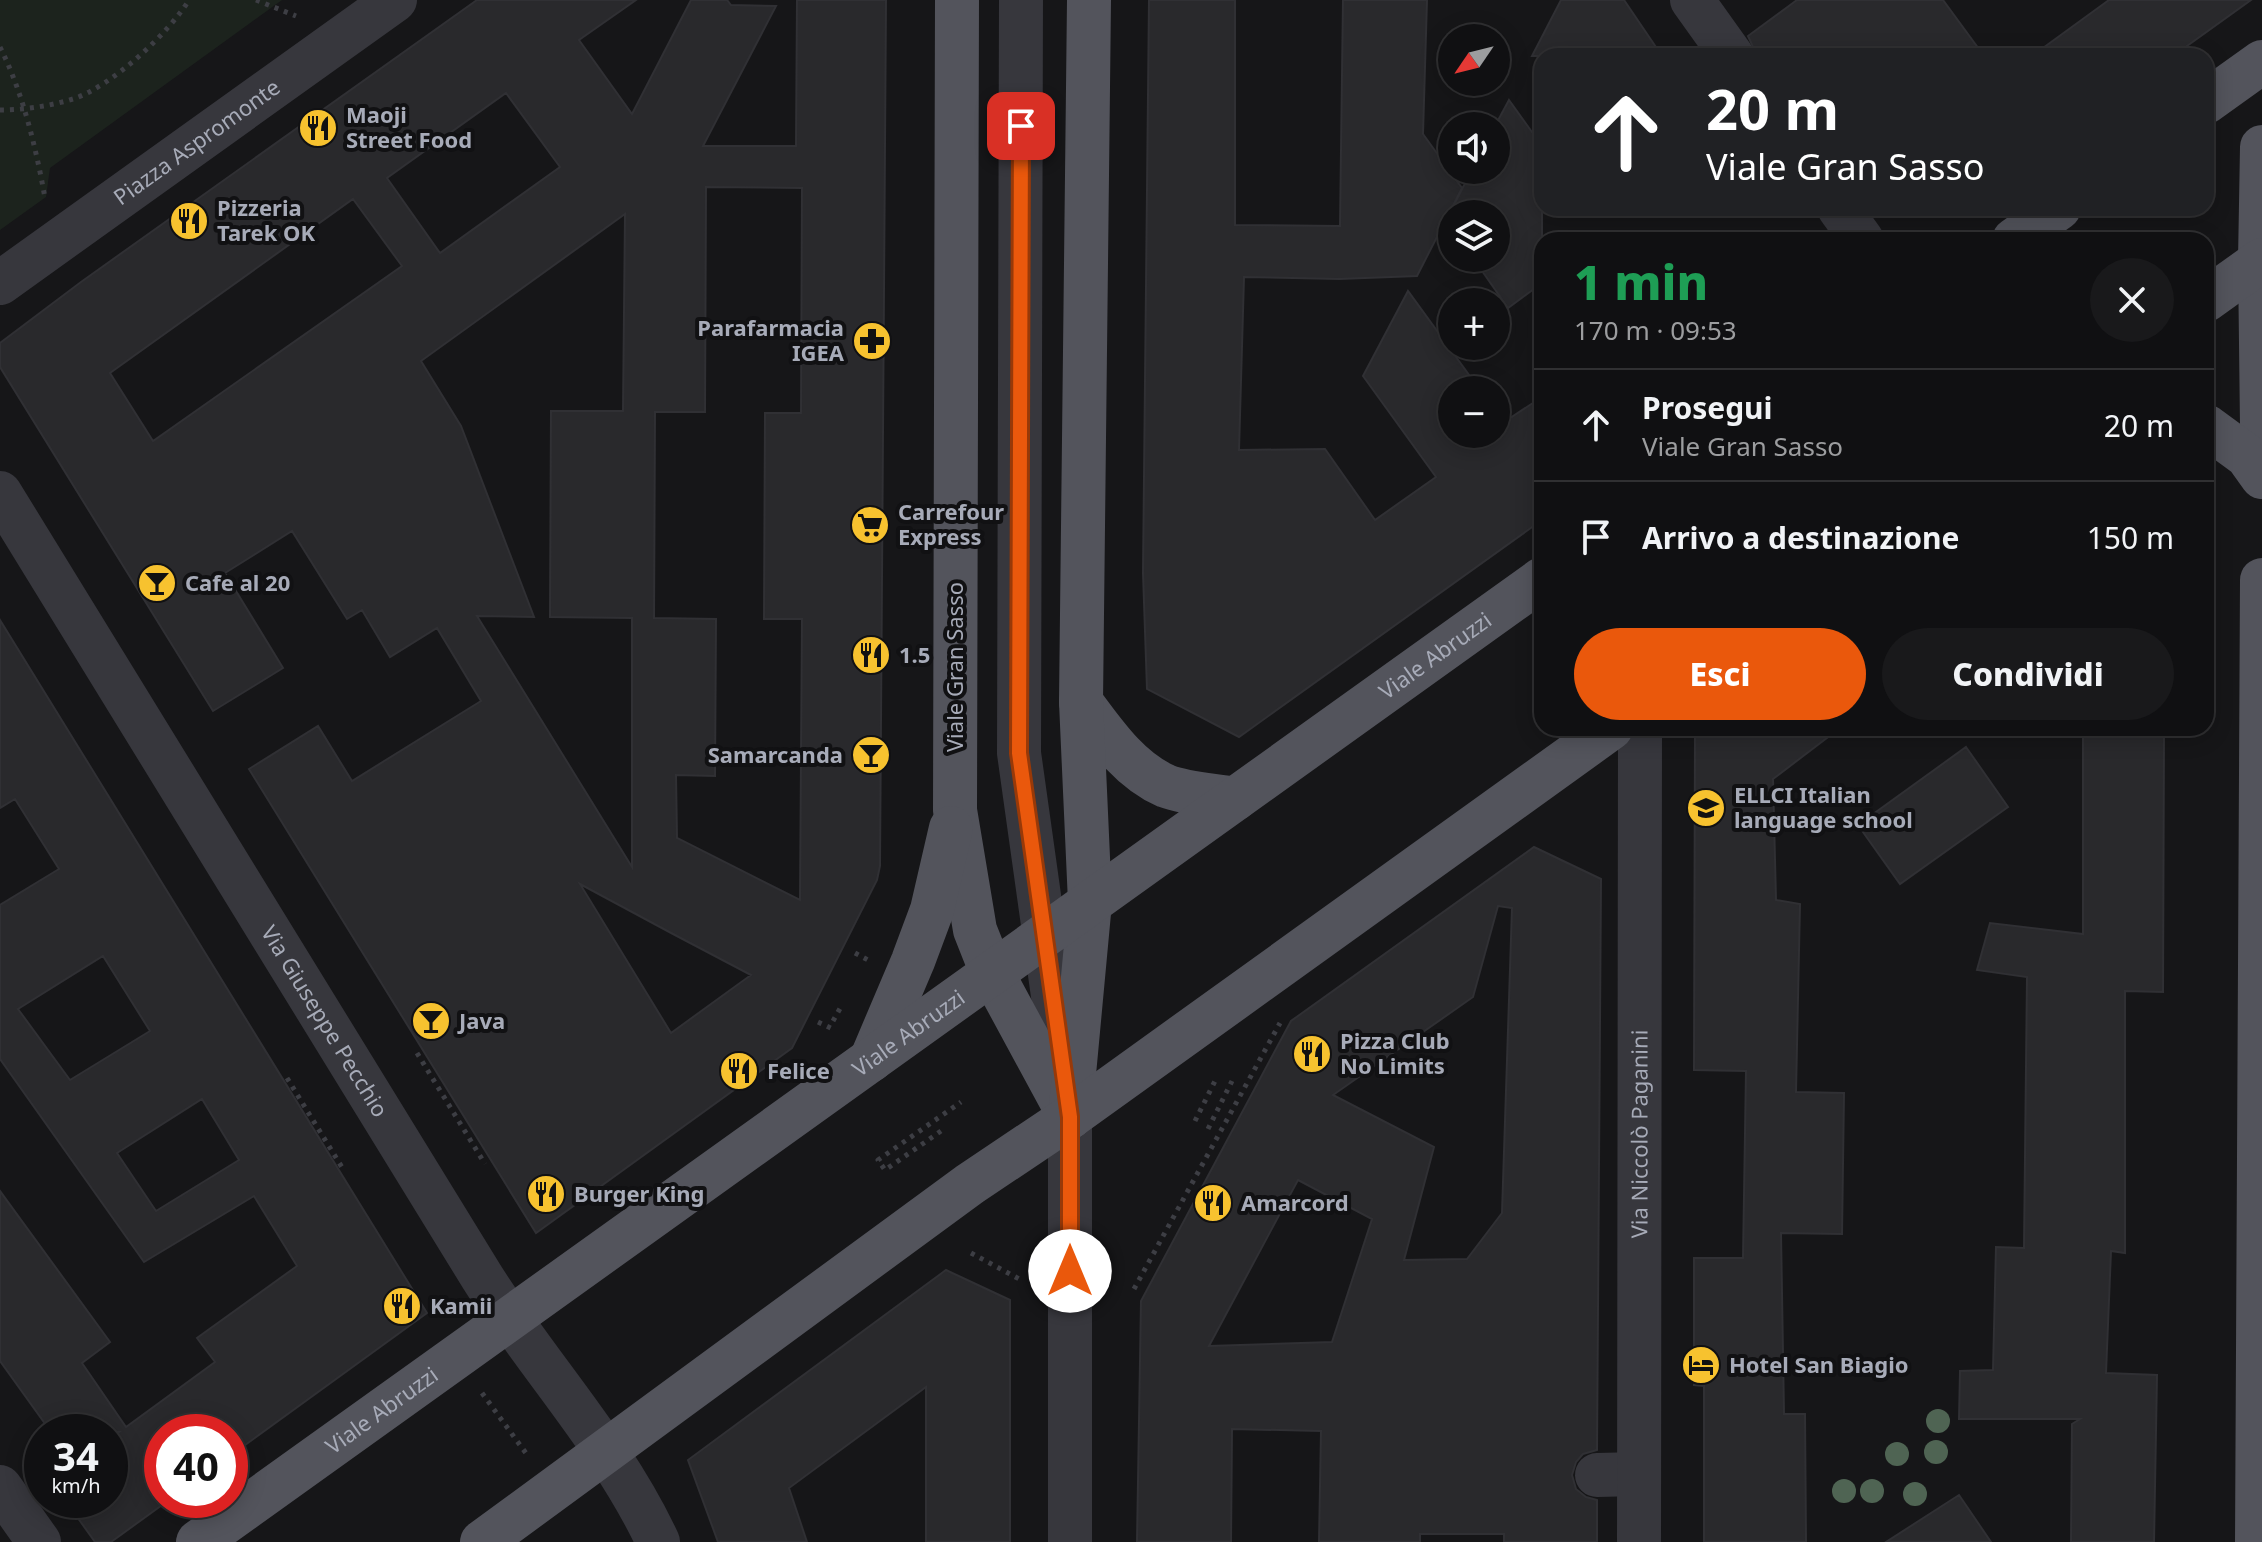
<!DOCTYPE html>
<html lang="it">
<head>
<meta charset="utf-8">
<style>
  :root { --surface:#101012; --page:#19191b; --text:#f1f3f6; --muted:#9c9d9f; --line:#303032; --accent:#ea580c }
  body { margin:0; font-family:"Noto Sans",sans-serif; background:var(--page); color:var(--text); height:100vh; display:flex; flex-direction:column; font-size:30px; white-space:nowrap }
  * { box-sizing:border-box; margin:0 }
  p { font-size:26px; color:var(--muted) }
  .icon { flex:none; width:44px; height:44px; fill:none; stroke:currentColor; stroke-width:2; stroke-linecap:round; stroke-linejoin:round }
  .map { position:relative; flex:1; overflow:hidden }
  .panel { position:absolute; left:1534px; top:232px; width:680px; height:504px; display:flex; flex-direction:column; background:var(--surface); border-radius:24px; box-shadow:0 4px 20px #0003,0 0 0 2px var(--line) }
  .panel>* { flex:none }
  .top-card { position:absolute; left:1534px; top:48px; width:680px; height:168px; border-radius:24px; box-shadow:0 4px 20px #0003,0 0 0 2px var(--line); background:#202124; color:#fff; overflow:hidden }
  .needle { width:52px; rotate:235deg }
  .controls { position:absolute; left:1438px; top:24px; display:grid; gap:16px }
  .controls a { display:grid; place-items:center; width:72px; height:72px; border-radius:50%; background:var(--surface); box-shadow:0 4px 20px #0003,0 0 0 2px var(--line); font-size:40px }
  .speed { position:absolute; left:24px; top:1414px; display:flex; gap:16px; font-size:40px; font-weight:700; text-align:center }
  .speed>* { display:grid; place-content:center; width:104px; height:104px; border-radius:50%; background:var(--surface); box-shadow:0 4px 20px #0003,0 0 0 2px var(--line); line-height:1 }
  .speed small { font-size:20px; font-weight:400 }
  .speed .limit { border:12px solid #d22; background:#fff; color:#111 }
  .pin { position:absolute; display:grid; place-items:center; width:68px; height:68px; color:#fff; margin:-34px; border-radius:16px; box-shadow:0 4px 12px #0006 }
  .me { position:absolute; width:88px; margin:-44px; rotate:0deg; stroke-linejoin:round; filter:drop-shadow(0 0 6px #0008) }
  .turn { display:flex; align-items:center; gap:28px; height:168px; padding:0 40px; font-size:36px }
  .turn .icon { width:104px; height:104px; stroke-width:2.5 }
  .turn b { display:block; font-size:56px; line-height:68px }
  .round { display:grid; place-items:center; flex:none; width:84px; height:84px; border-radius:42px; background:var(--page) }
  .summary { display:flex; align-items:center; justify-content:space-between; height:136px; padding:0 40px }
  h1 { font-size:48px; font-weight:800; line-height:60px; color:#1e9e55 }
  .action { display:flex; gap:16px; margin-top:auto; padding:16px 40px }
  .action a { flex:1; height:92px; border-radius:48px; background:var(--accent); color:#fff; font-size:32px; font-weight:800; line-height:92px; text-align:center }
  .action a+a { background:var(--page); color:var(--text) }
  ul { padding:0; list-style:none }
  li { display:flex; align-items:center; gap:24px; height:112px; padding:0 40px; border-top:2px solid var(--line) }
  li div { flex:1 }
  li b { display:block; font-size:30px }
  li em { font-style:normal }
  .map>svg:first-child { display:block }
  .green { fill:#1c231d }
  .building { fill:#29292c; stroke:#303034; stroke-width:2; fill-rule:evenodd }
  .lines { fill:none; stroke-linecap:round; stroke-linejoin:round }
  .path { stroke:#3d3e44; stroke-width:5; stroke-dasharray:4 6; stroke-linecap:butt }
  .minor { stroke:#37373d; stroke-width:44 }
  .major { stroke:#53545c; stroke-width:44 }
  .tree { fill:#4f6453 }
  .route-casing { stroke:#983908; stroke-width:20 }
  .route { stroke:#ea580c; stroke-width:14 }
  .labels { text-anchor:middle; stroke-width:8; stroke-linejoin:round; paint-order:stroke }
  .poi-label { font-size:22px; font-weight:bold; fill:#a7abb8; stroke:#111113; text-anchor:start }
  .street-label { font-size:22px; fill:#a7abb8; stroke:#111113 }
</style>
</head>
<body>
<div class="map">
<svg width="2262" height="1542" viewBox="0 0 2262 1542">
  <rect width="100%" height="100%" fill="#161618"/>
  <path class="green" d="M0,0H282L50,168L46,197L0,230Z"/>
  <path class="building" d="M477,0H636L579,40L632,114L691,0H727L731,5L776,6L703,146H796L797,0H886L880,866L877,880L792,1048L536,1233L249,769L318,726L352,781L481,701L437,628L390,657L362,610L347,619L292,531L225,573L283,668L213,711L0,367V343L81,282ZM506,93L560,167L440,253L387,178ZM706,187L802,188L801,413H765L764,619H802L800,900L677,838L676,775L715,776L716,619L654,618L655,412H705ZM353,199L402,266L153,441L110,373ZM625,214L623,411H551L550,617L632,618V867L477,616L534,617L461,426L421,361ZM580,884L673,934L751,975L671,1033Z
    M1149,0H1235V225L1340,226L1343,0H1427L1423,134L1462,188L1417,276L1339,279L1244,277L1239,450L1325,449L1375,520L1436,477L1363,376L1408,291L1480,390H1452V434H1496V412L1504,422L1542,397V520L1239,737L1147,689L1143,573Z
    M1561,0H1624L1662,56H1532Z
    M1797,0H1943L1984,56H1757L1748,36Z
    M2109,0H2251L2173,56H2032Z
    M1509,100L1542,146V283L1508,308L1473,258H1496V214H1452V228L1446,220L1472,170H1496L1495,126Z
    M0,620L427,1313L230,1456V1432H162V1500H169L111,1542H95L65,1500H110V1439L119,1432H51L0,1361V1191L110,1342L82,1363L126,1427L215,1362L197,1338L297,1266L254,1196L144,1262L0,1059V905L59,869L15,799L0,808ZM103,956L150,1031L70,1080L18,1009ZM202,1099L239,1160L156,1211L117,1153Z
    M1695,728H1840L1773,779L1776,900L1800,904L1796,1092L1844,1093L1842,1234L1781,1233L1784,1414H1805L1806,1542H1704V1386L1694,1385V1258H1743L1746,1071L1694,1070Z
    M2083,728H2164L2163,992L2125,991V1253L2111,1251L2106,1373L2157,1375L2154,1542H2071L2072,1424L2080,1419H1959L1960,1371L1993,1370L1996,1247L2024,1248L2027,977L1977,970L1990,923L2083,934Z
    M1966,747L2008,807L1900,884L1858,825Z
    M1534,847L1601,879L1597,1450L1583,1454L1576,1462L1572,1475L1576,1489L1586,1497L1597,1500V1542H1504V1534H1420V1542H1319L1321,1431L1232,1429L1231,1542H1137L1141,1301L1291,1021ZM1498,906L1512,908L1502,1213L1467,1259L1404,1260L1434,1147L1333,1095L1473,997ZM1298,1180L1372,1219L1332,1342L1209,1346Z
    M946,1270L1010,1300V1542H926V1387L789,1488L807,1542H718L688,1460Z
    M1959,1495L1991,1542H1886Z"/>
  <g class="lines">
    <path class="path" d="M256,0L296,16
      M0,47C23,93 36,148 45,198
      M0,110C24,110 50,106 73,99C112,86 168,34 189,0
      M855,953L868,960
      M833,1021L842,1005
      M818,1022L835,1030
      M417,1053L485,1164
      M287,1078L343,1169
      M1195,1121L1216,1079
      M1208,1129L1232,1081
      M941,1131L885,1170L878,1160L961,1102
      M971,1253L1023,1281
      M1134,1289L1280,1023
      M482,1393L528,1456"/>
    <g class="minor">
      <path d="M1021,0L1019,753L1070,1117V1542"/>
      <path d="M1692,0L1732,56"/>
      <path d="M1839,208L1862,240"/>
      <path id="s1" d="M0,283L395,0"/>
      <path id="s2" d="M0,493L482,1277C538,1366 613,1445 658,1542"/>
      <path d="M1597,1475L1639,1474"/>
      <path d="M0,1487L39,1542"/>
      <path id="s3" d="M1639,1542L1640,728"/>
    </g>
    <g class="major">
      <path d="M957,0L955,810L975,930L992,973L1070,1117"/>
      <path d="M2206,102L2262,62"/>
      <path d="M2262,147L2260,261L2262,426"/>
      <path d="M2014,240L2059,208"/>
      <path d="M2206,300L2262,260"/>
      <path d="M2206,426L2247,456L2262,477"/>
      <path d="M1081,702C1104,733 1129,770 1166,786C1187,794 1213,795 1235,799"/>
      <path d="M871,1060L913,961L932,910L951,828"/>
      <path d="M1070,1117L1090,902L1081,702L1089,0"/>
      <path id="s4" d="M198,1542L1542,579"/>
      <path d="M482,1542L970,1184L1070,1117L1611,728"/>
      <path d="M2257,1542L2262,580"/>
    </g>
  </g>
  <g class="tree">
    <circle cx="1938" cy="1421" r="12"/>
    <circle cx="1936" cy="1452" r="12"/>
    <circle cx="1897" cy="1454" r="12"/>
    <circle cx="1844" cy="1491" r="12"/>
    <circle cx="1872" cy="1491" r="12"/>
    <circle cx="1915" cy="1494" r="12"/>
  </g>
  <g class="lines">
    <defs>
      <path id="route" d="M1021,126L1019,753L1070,1117V1271"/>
    </defs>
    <use href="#route" class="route-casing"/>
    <use href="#route" class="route"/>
  </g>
  <defs>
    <symbol id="restaurant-disc" viewBox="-11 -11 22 22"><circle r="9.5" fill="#f7c22f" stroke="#111113"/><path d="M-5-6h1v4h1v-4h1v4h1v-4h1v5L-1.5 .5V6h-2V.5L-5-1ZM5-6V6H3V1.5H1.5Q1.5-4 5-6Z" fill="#111"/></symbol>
    <symbol id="pharmacy-disc" viewBox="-11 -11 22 22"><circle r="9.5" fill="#f7c22f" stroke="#111113"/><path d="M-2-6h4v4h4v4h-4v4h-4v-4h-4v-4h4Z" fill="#111"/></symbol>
    <symbol id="supermarket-disc" viewBox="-11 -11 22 22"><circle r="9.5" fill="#f7c22f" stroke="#111113"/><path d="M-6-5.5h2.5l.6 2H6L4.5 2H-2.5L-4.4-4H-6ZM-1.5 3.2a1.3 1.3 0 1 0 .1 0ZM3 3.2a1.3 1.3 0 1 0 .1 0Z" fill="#111"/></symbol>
    <symbol id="bar-disc" viewBox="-11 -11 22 22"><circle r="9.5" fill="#f7c22f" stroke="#111113"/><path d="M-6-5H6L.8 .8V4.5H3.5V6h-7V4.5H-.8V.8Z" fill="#111"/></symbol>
    <symbol id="school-disc" viewBox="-11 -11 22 22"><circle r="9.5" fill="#f7c22f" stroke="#111113"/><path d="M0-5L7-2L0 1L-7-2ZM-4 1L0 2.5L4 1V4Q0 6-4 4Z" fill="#111"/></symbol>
    <symbol id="hotel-disc" viewBox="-11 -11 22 22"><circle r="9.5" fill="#f7c22f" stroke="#111113"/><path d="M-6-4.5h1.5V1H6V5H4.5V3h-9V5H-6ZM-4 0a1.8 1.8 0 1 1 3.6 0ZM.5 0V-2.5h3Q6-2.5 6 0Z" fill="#111"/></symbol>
  </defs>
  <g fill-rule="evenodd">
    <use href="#restaurant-disc" x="296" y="106" width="44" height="44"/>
    <use href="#restaurant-disc" x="167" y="199" width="44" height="44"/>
    <use href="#pharmacy-disc" x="850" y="319" width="44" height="44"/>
    <use href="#supermarket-disc" x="848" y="503" width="44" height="44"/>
    <use href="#bar-disc" x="135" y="561" width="44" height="44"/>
    <use href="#restaurant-disc" x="849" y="633" width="44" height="44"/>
    <use href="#bar-disc" x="849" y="733" width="44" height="44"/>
    <use href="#school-disc" x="1684" y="786" width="44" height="44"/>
    <use href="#bar-disc" x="409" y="999" width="44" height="44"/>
    <use href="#restaurant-disc" x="1290" y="1032" width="44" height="44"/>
    <use href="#restaurant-disc" x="717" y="1049" width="44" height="44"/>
    <use href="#restaurant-disc" x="524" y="1172" width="44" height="44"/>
    <use href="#restaurant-disc" x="1191" y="1181" width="44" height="44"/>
    <use href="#restaurant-disc" x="380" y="1284" width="44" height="44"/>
    <use href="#hotel-disc" x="1679" y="1343" width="44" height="44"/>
  </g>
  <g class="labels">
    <g class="poi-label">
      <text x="346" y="123">Maoji<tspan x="346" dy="25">Street Food</tspan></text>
      <text x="217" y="216">Pizzeria<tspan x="217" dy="25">Tarek OK</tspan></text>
      <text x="844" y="336" text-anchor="end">Parafarmacia<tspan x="844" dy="25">IGEA</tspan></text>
      <text x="898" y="520">Carrefour<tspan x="898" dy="25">Express</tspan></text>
      <text x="185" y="591">Cafe al 20</text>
      <text x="899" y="663">1.5</text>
      <text x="843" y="763" text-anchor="end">Samarcanda</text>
      <text x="1734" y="803">ELLCI Italian<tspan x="1734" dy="25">language school</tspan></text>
      <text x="459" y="1029">Java</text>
      <text x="1340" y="1049">Pizza Club<tspan x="1340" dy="25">No Limits</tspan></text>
      <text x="767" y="1079">Felice</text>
      <text x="574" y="1202">Burger King</text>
      <text x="1241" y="1211">Amarcord</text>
      <text x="430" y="1314">Kamii</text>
      <text x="1729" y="1373">Hotel San Biagio</text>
    </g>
    <g class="street-label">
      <text dy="8" stroke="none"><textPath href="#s1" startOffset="242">Piazza Aspromonte</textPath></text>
      <text dy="8" stroke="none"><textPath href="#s4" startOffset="1522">Viale Abruzzi</textPath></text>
      <text transform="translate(955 667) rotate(-90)" y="8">Viale Gran Sasso</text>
      <text dy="8" stroke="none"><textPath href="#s2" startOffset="620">Via Giuseppe Pecchio</textPath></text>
      <text dy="8" stroke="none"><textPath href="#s4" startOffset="874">Viale Abruzzi</textPath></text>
      <text dy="8" stroke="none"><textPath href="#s3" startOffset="408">Via Niccolò Paganini</textPath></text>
      <text dy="8" stroke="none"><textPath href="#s4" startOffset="226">Viale Abruzzi</textPath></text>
    </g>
  </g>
</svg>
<div class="controls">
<a><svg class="needle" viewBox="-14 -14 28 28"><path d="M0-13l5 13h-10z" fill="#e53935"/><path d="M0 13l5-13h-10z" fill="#9c9d9f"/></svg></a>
<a><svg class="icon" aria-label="sound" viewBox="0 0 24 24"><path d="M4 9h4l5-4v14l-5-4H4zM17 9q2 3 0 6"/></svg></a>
<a><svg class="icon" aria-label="layers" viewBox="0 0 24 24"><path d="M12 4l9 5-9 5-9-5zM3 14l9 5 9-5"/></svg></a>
<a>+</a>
<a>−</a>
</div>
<div class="speed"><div>34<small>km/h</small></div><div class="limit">40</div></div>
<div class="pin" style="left:1021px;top:126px;background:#d93025"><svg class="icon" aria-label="arrive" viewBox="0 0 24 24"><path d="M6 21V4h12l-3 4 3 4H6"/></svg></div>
<svg class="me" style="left:1070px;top:1271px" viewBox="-20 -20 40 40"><circle r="19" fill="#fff"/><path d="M0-13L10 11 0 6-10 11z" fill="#ea580c"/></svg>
<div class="top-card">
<div class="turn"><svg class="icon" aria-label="ahead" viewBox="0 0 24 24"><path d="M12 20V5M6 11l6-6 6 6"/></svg><div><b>20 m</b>Viale Gran Sasso</div></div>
</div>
<section class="panel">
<div class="summary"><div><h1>1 min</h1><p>170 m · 09:53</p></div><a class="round"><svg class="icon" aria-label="close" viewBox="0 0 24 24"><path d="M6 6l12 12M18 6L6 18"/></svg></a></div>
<ul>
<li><svg class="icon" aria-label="ahead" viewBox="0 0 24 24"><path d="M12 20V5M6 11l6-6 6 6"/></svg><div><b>Prosegui</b><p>Viale Gran Sasso</p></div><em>20 m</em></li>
<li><svg class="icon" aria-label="arrive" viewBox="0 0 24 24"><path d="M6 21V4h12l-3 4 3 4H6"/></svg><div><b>Arrivo a destinazione</b></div><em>150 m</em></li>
</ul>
<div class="action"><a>Esci</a><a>Condividi</a></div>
</section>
</div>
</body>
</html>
